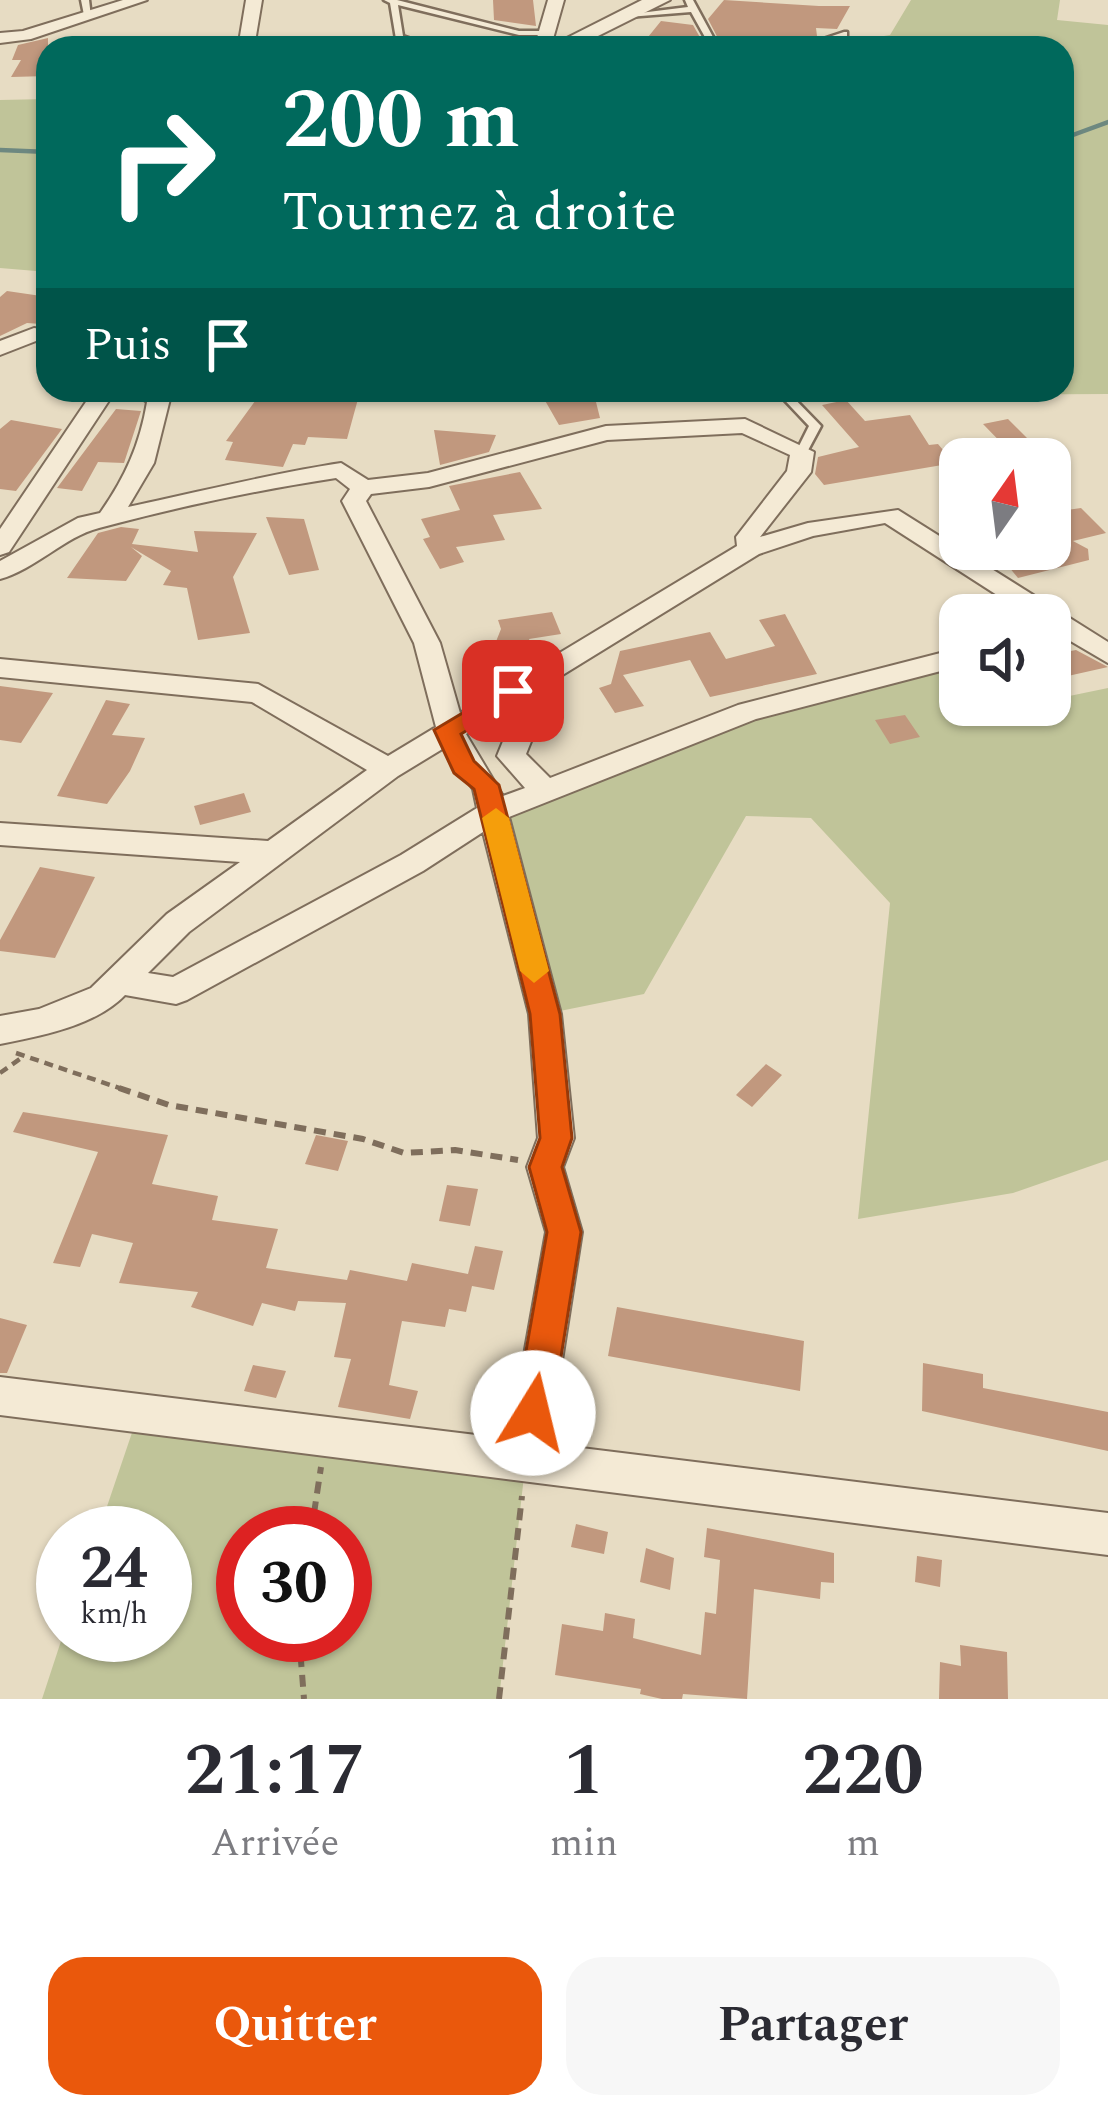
<!DOCTYPE html>
<html lang="fr">
<head>
<meta charset="utf-8">
<style>
  :root { --surface:#fff; --page:#f7f7f7; --text:#2b2b33; --muted:#7c7c81; --accent:#ea580c }
  body { margin:0; font-family:Spectral,serif; background:var(--page); color:var(--text); height:100vh; display:flex; flex-direction:column; font-size:45px; white-space:nowrap }
  * { box-sizing:border-box; margin:0 }
  p { font-size:39px; color:var(--muted) }
  .icon { flex:none; width:66px; height:66px; fill:none; stroke:currentColor; stroke-width:2; stroke-linecap:round; stroke-linejoin:round }
  .map { position:relative; height:1699px; overflow:hidden }
  .sheet { display:flex; flex-direction:column; background:var(--surface); flex:1 }
  .sheet>* { flex:none }
  .banner { position:absolute; left:36px; top:36px; width:1038px; height:366px; border-radius:36px; box-shadow:0 3px 9px #0004; background:#00695c; color:#fff; overflow:hidden }
  .needle { width:78px; rotate:14deg }
  .fabs { position:absolute; left:939px; top:438px; display:grid; gap:24px }
  .fabs a { display:grid; place-items:center; width:132px; height:132px; border-radius:24px; background:var(--surface); box-shadow:0 3px 9px #0004; font-size:60px }
  .speed { position:absolute; left:36px; top:1506px; display:flex; gap:24px; font-size:60px; font-weight:700; text-align:center }
  .speed>* { display:grid; place-content:center; width:156px; height:156px; border-radius:50%; background:var(--surface); box-shadow:0 3px 9px #0004; line-height:1 }
  .speed small { font-size:30px; font-weight:400 }
  .speed .limit { border:18px solid #d22; background:#fff; color:#111 }
  .pin { position:absolute; display:grid; place-items:center; width:102px; height:102px; color:#fff; margin:-51px; border-radius:24px; box-shadow:0 6px 18px #0006 }
  .me { position:absolute; width:132px; margin:-66px; rotate:9deg; stroke-linejoin:round; filter:drop-shadow(0 0 9px #0008) }
  .turn { display:flex; align-items:center; gap:42px; height:252px; padding:0 48px; font-size:54px }
  .turn .icon { width:156px; height:156px; stroke-width:2.5 }
  .turn b { display:block; font-size:84px; line-height:102px }
  .then { display:flex; align-items:center; height:114px; padding:0 48px; background:#0003; gap:24px; font-size:45px }
  .eta { display:flex; justify-content:space-evenly; align-items:center; height:204px; text-align:center }
  .eta b { font-size:72px; font-weight:700; line-height:84px }
  .button { display:flex; gap:24px; margin-top:auto; padding:24px 48px }
  .button a { flex:1; height:138px; border-radius:36px; background:var(--accent); color:#fff; font-size:48px; font-weight:700; line-height:138px; text-align:center }
  .button a+a { background:var(--page); color:var(--text) }
  .map>svg:first-child { display:block }
  .green { fill:#c0c499; fill-rule:evenodd }
  .lines { fill:none; stroke-linecap:round; stroke-linejoin:round }
  .stream { stroke:#6d8880; stroke-width:4.5 }
  .building { fill:#c1987e }
  .service-casing { stroke:#7f6e5c; stroke-width:5 }
  .minor-casing { stroke:#7f6e5c; stroke-width:4 }
  .path-far1 { stroke:#7f6e5c; stroke-width:4.5; stroke-dasharray:9 6; stroke-linecap:butt }
  .path { stroke:#7f6e5c; stroke-width:6; stroke-dasharray:12 8; stroke-linecap:butt }
  .service { fill:#f4ead5; fill-rule:evenodd }
  .minor { fill:#f4ead5; fill-rule:evenodd }
  .route { fill:#ea580c; stroke:#983908; stroke-width:3 }
  .slow { fill:#f59e0b }
</style>
</head>
<body>
<div class="map">
<svg width="1108" height="1699" viewBox="0 0 1108 1699">
  <rect width="100%" height="100%" fill="#e7dcc3"/>
  <path class="green" d="M911,0H1060L1057,20L1108,25V394L920,395L910,390H1062V48H811L890,35Z
    M48,99V272L0,268V100Z
    M960,657V705H1050V700L1108,688V1160L1013,1193L858,1219L890,903L811,818L746,816L644,994L545,1014L494,811L748,712Z
    M139,1412L526,1458L499,1699H42L63,1635H165V1533H98ZM243,1533H345V1635H243Z"/>
  <g class="lines">
    <path class="stream" d="M1062,139L1108,122
      M0,150L48,152"/>
  </g>
  <path class="building" d="M493,0H533L536,26L494,20Z
    M724,0L819,6H850L837,29L816,28L817,36L797,43L723,48L708,19Z
    M661,21L693,25L706,48L644,42Z
    M48,38V76L11,77L21,60H12L18,45Z
    M7,291L48,297V317L41,324L27,323L0,336V297Z
    M296,390L358,399L347,439L308,437L305,445L293,444L283,467L225,460L233,442L226,441L261,393L293,395Z
    M539,390H593L600,418L559,425Z
    M846,400L865,421L910,415L929,445L938,444L954,463L824,485L815,474L818,457L859,447L822,405Z
    M116,409L141,411L124,463L98,462L82,491L57,488Z
    M1008,419L1048,459H1017L983,424Z
    M11,420L62,429L16,491L0,489V429Z
    M434,430L496,435L489,452L440,465Z
    M520,472L542,509L493,515L505,540L456,547L464,562L440,569L423,539L430,537L421,519L460,510L449,486Z
    M1050,492L1067,510L1081,508L1106,533L1073,541L1088,549L1089,560L1018,578L994,549H1050Z
    M266,517L304,519L319,570L289,575Z
    M121,527L139,529L132,544L198,552L194,531L257,533L233,577L250,633L198,640L187,588L163,585L171,571L131,547L142,556L126,581L67,578L98,533Z
    M552,612L561,634L529,639L537,658L487,664L501,629L498,620Z
    M785,614L817,674L710,697L690,660L623,675L644,706L615,713L599,688L611,684L620,651L710,632L726,659L775,646L759,620Z
    M1076,650L1108,667L1050,680V655Z
    M0,686L53,693L21,743L0,740Z
    M106,700L130,704L112,735L145,738L130,771L107,804L57,796Z
    M905,715L920,737L890,744L875,720Z
    M244,793L251,812L200,825L194,806Z
    M40,867L95,877L55,958L0,951V940Z
    M766,1064L782,1075L752,1107L736,1095Z
    M23,1112L168,1135L152,1184L218,1196L212,1220L278,1229L266,1268L347,1280L350,1270L407,1281L412,1263L468,1274L475,1246L503,1251L494,1290L472,1286L466,1312L449,1309L445,1327L402,1321L389,1385L418,1391L410,1419L338,1407L351,1359L334,1357L346,1303L298,1301L295,1311L262,1303L253,1326L191,1307L198,1292L119,1283L133,1243L92,1234L80,1267L53,1263L98,1152L13,1132Z
    M316,1135L348,1141L338,1171L305,1164Z
    M447,1185L478,1189L470,1226L439,1221Z
    M617,1307L804,1341L800,1391L608,1356Z
    M0,1318L27,1325L7,1373H0Z
    M923,1363L983,1374V1388L1108,1412V1451L922,1411Z
    M253,1365L286,1371L276,1398L244,1391Z
    M576,1524L608,1532L604,1554L571,1547Z
    M707,1528L834,1553V1583L821,1582L820,1599L754,1589L747,1699L683,1694L682,1699H662L640,1694L641,1689L555,1675L562,1624L603,1631L605,1613L635,1619L633,1638L701,1655L705,1612L716,1614L720,1560L704,1557Z
    M646,1548L674,1558L670,1590L640,1582Z
    M917,1556L942,1560L940,1587L915,1582Z
    M960,1645L1007,1652L1008,1699H939L940,1662L961,1666Z"/>
  <g class="lines">
    <defs>
      <path id="service" d="M81,0H89L91,17L84,15Z
        M384,0H397L519,31H547L551,33L547,35H519L398,5L403,36L438,48H426L396,39L390,3Z
        M685,0H693L719,48H711L691,12L628,17L624,15L688,7Z
        M844,32H847V36L808,48H796Z
        M775,390H786L821,426L806,454H798L796,452L809,426Z"/>
      <path id="minor" d="M123,0H147L31,39L0,43V33L23,31Z
        M246,0H262L254,48H238Z
        M548,0H564L551,46L642,0H670L576,47L534,48Z
        M34,328L48,330V342L36,341L0,355V341Z
        M94,390H116L9,552L0,555V529Z
        M130,390H158L170,399L154,463L128,507C200,492 268,474 341,463L368,480L428,473L606,426L745,419L814,452L811,472L760,537L808,523L898,510L1108,642V663L1050,629V615H1028L885,523L813,536L759,554L556,679L526,754L550,778L738,705L960,648V666L756,719L509,817L561,1014L574,1138L563,1167L582,1232L549,1444L1108,1513V1555L0,1415V1377L509,1439L546,1232L527,1167L538,1138L529,1014L483,832L423,871L187,1000L176,1004L125,995C95,1026 41,1036 0,1044V1016L39,1009L91,988L167,914L240,862L0,845V823L268,841L367,770L252,702L0,677V659L258,684L388,756L436,727L414,643L342,501L350,489L336,478C257,490 177,507 99,528C64,537 36,569 0,579V561L78,518L100,513C125,478 140,444 147,402ZM742,433L790,455L787,471L736,537L737,546L460,713L440,643L366,501L371,494L429,487L607,440ZM519,702L497,756L525,788L503,796L466,734ZM444,748L473,789L477,808L401,855L173,977L148,973L189,932L398,776Z"/>
    </defs>
    <use href="#service" class="service-casing"/>
    <use href="#minor" class="minor-casing"/>
    <path class="path-far1" d="M16,1053L128,1091
      M0,1073L24,1056"/>
    <path class="path" d="M119,1088L169,1105L363,1139L404,1153L455,1150L518,1160
      M311,1533L321,1467
      M299,1635L304,1699
      M499,1699L522,1496"/>
    <use href="#service" class="service"/>
    <use href="#minor" class="minor"/>
  </g>
  <path class="route" d="M513,683L525,691L521,697L461,734L474,761L499,785L560,1014L572,1138L562,1167L581,1232L552,1413L546,1426L533,1431L521,1426L515,1413L547,1232L529,1167L540,1138L530,1014L474,789L454,773L434,730Z"/>
  <path class="slow" d="M496,808L509,818L549,971L534,983L520,971L482,818Z"/>
</svg>
<div class="fabs">
<a><svg class="needle" viewBox="-14 -14 28 28"><path d="M0-13l5 13h-10z" fill="#e53935"/><path d="M0 13l5-13h-10z" fill="#7c7c81"/></svg></a>
<a><svg class="icon" aria-label="sound" viewBox="0 0 24 24"><path d="M4 9h4l5-4v14l-5-4H4zM17 9q2 3 0 6"/></svg></a>
</div>
<div class="speed"><div>24<small>km/h</small></div><div class="limit">30</div></div>
<div class="pin" style="left:513px;top:691px;background:#d93025"><svg class="icon" aria-label="arrive" viewBox="0 0 24 24"><path d="M6 21V4h12l-3 4 3 4H6"/></svg></div>
<svg class="me" style="left:533px;top:1413px" viewBox="-20 -20 40 40"><circle r="19" fill="#fff"/><path d="M0-13L10 11 0 6-10 11z" fill="#ea580c"/></svg>
<div class="banner">
<div class="turn"><svg class="icon" aria-label="right" viewBox="0 0 24 24"><path d="M7 20v-9h11M14 6l5 5-5 5"/></svg><div><b>200 m</b>Tournez à droite</div></div>
<div class="then">Puis<svg class="icon" aria-label="arrive" viewBox="0 0 24 24"><path d="M6 21V4h12l-3 4 3 4H6"/></svg></div>
</div>
</div>
<section class="sheet">
<div class="eta">
<div><b>21:17</b><p>Arrivée</p></div>
<div><b>1</b><p>min</p></div>
<div><b>220</b><p>m</p></div>
</div>
<div class="button"><a>Quitter</a><a>Partager</a></div>
</section>
</body>
</html>
